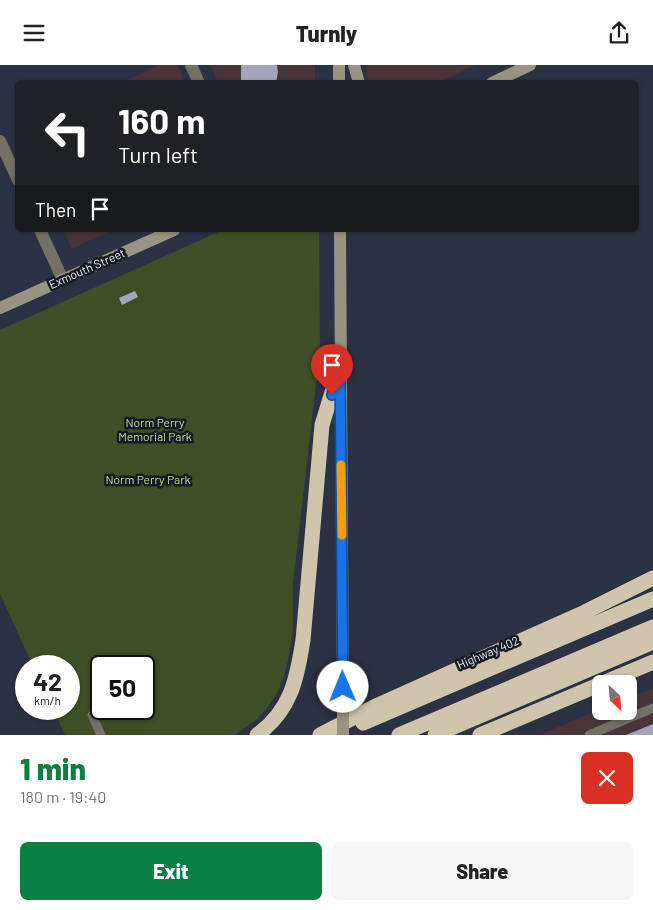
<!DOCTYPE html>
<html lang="en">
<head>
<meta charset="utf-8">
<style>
  :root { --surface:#fff; --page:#f6f6f6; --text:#222; --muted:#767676; --accent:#0b8043 }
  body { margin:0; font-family:Barlow,sans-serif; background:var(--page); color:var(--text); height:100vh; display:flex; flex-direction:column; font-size:19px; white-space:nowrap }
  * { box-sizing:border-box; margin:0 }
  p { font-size:16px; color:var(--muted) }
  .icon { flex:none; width:28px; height:28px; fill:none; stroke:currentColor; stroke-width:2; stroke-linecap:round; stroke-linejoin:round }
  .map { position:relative; height:670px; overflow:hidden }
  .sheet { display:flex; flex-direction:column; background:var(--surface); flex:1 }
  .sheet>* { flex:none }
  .top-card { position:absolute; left:15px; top:15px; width:624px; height:152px; border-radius:8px; box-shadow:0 1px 4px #0004; background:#202124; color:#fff; overflow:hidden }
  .needle { width:32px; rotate:154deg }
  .tools { position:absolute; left:592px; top:610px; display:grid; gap:10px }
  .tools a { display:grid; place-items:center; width:45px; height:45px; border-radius:8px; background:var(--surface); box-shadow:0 1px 4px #0004; font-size:25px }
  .speed { position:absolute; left:15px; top:590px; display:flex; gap:10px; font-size:25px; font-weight:700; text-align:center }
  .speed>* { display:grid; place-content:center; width:65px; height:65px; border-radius:50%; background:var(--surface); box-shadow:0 1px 4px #0004; line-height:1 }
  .speed small { font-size:12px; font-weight:400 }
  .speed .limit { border:2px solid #111; border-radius:8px; background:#fff; color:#111 }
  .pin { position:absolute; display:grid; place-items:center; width:42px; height:42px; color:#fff; margin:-51px -21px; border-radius:50% 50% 50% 0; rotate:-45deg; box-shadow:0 0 5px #0007 }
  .pin .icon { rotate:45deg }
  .me { position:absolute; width:55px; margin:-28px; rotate:359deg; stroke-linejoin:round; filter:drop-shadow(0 0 4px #0008) }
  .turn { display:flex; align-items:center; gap:18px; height:105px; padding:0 20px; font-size:22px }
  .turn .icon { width:65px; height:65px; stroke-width:2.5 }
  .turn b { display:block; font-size:35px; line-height:42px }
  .then { display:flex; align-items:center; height:48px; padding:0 20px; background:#0003; gap:10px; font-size:19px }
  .round { display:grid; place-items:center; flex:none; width:52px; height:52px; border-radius:8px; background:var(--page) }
  .summary { display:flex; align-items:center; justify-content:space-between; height:85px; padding:0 20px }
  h1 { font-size:30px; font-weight:800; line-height:38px; color:var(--accent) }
  .cta { display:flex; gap:10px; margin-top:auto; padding:10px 20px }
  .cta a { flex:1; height:58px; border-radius:8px; background:var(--accent); color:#fff; font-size:20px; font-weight:800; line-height:58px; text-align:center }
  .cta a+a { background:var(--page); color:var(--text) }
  header { display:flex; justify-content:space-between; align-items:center; height:65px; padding:0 20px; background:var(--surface); font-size:22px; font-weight:800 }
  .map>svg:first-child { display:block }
  .commercial { fill:#483439 }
  .green { fill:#3f4e25; fill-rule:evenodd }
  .building { fill:#a6a4bd }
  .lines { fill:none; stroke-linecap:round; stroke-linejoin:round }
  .lane { stroke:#747066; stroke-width:9 }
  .street { stroke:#747066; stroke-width:12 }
  .secondary { stroke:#989383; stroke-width:12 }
  .highway { stroke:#cec5ac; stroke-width:15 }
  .secondary-bridge { stroke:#989383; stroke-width:12 }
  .route-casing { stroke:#114b97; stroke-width:12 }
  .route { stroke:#1a73e8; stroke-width:9 }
  .slow { stroke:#f59e0b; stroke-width:9 }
  .labels { text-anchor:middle; stroke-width:5; stroke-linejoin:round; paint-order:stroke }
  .street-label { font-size:12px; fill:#e6e9f6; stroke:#181a23 }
  .park-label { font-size:12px; fill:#bfdd90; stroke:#181a23 }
</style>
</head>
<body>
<header><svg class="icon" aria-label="menu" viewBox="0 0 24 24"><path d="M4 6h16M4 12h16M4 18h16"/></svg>Turnly<svg class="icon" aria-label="share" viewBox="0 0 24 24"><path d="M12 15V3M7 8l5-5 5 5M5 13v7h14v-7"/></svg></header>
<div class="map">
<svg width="653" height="670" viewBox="0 0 653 670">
  <rect width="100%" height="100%" fill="#2d3144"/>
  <path class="commercial" d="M159,0H178L185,17H123Z
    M210,0H315V17H218Z
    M366,0H476L437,18L368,17Z
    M63,165H112L72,184Z
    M653,623V670H539L601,644V646H629V633Z"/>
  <path class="green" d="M223,165H319L320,285L293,518V564L288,596L283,615L276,630L267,643L256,655L235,670H65L53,644H69V601H33L0,529V265ZM101,601H144V644H101Z"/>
  <path class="building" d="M241,0H277L278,7L276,18H241Z
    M135,226L138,232L122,240L119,233Z
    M653,659V670H626Z"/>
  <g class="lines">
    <path class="lane" d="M92,650L101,670
      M589,670L653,643"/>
    <path class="street" d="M191,0L199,18
      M0,76L18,115
      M40,165L63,215"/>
    <path class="secondary" d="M339,0V18
      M354,0L359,18
      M492,18L530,0
      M340,165L343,622
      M0,243L174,165"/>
    <path class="highway" d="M363,658L653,534
      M257,670C291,645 297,614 303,575L322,360L340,301
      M320,670L378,640L585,547L653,513
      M399,670L653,562
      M435,670L653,577
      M480,670L653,597"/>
    <path class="secondary-bridge" d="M343,622V670"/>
  </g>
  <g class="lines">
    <defs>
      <path id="route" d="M332,330L340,301L343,622"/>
    </defs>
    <use href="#route" class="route-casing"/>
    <use href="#route" class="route"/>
    <path class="slow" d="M341,400L342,470"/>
  </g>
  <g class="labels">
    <g class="street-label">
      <text transform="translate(87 204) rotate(-24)" y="4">Exmouth Street</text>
      <text transform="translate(488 588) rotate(-23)" y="4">Highway 402</text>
    </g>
    <g class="park-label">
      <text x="155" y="362">Norm Perry<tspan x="155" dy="14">Memorial Park</tspan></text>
      <text x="148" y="419">Norm Perry Park</text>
    </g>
  </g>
</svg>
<div class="tools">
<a><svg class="needle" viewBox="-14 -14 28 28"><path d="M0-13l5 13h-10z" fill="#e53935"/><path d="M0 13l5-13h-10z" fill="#767676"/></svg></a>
</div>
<div class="speed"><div>42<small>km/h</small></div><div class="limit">50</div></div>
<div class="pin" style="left:332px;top:330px;background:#d93025"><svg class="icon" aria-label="arrive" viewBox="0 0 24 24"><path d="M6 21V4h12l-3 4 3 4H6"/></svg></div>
<svg class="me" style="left:343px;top:622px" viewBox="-20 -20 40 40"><circle r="19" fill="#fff"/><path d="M0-13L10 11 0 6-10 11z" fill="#1a73e8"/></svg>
<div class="top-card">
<div class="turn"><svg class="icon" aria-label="left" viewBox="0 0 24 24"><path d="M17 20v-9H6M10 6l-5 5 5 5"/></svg><div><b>160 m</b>Turn left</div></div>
<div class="then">Then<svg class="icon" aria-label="arrive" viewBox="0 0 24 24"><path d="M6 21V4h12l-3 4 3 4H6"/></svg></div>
</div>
</div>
<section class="sheet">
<div class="summary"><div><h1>1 min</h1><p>180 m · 19:40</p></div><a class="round" style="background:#d93025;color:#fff"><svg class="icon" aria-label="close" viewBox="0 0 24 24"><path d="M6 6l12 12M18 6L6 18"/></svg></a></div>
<div class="cta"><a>Exit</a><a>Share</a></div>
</section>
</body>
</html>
